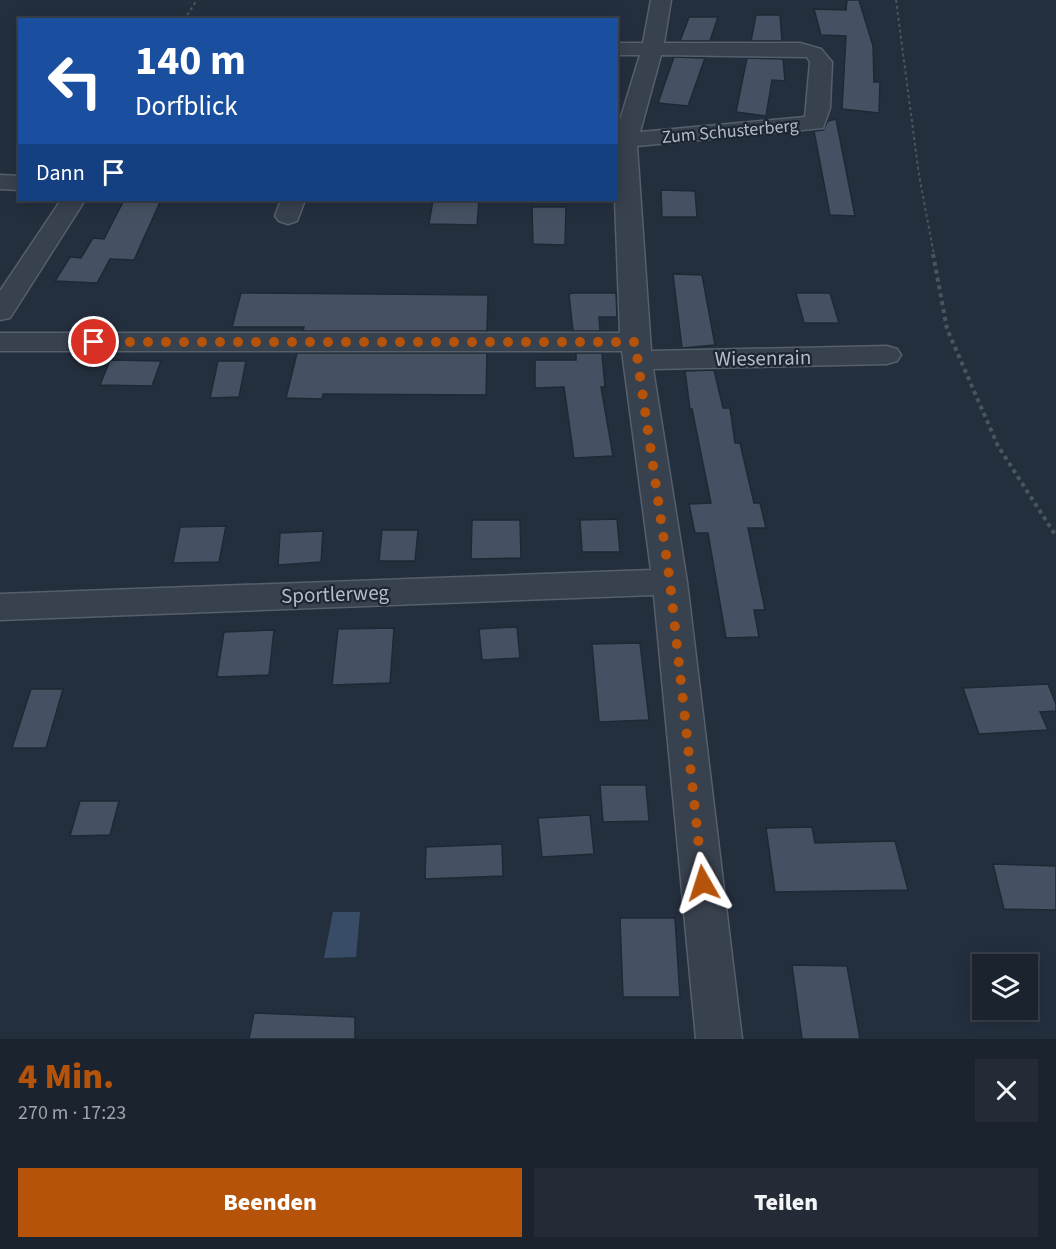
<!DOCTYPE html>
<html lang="de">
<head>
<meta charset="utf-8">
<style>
  :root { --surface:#1b232e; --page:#242b36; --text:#f1f3f6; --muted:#a0a4aa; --line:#39404a; --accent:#b45309 }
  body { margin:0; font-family:"Source Sans 3",sans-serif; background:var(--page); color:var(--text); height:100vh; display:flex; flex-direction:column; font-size:22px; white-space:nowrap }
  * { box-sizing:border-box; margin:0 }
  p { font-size:20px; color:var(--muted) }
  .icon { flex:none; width:33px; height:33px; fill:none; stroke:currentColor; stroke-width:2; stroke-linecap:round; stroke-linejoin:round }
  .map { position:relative; height:1039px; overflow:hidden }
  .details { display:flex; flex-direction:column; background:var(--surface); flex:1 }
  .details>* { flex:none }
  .top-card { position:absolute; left:18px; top:18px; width:600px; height:183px; border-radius:0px; box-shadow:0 3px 15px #0003,0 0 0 2px var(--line); background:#1a4fa0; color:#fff; overflow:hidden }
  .fabs { position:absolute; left:972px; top:954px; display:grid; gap:12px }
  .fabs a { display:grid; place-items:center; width:66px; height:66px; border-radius:0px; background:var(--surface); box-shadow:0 3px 15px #0003,0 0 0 2px var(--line); font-size:30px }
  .pin { position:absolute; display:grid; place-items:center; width:51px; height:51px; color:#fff; margin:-26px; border:3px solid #fff; border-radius:50%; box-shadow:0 2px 6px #0007 }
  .me { position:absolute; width:66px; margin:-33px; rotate:354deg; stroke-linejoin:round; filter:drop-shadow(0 0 4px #0008) }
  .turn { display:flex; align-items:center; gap:21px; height:126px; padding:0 18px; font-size:27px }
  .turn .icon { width:78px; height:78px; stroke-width:2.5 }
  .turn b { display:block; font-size:42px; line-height:51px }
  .then { display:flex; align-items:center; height:57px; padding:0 18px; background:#0003; gap:12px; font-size:22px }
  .round { display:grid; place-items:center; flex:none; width:63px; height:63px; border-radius:0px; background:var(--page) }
  .headline { display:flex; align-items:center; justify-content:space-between; height:102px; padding:0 18px }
  h1 { font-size:36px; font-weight:800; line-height:45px; color:var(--accent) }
  .cta { display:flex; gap:12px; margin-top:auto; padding:12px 18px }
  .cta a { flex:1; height:69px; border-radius:0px; background:var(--accent); color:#fff; font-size:24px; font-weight:800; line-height:69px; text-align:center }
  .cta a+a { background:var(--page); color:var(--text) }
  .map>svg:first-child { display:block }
  .water { fill:#394c67 }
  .building { fill:#455162; stroke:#1f2835; stroke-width:1.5 }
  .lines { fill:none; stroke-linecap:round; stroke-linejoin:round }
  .minor-casing { stroke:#565f6c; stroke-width:3 }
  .path-far1 { stroke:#44595c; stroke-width:2; stroke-dasharray:3 3; stroke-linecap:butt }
  .path { stroke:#44595c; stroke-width:4; stroke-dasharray:4 4; stroke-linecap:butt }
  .minor { fill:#38414e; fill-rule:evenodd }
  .route { stroke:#b45309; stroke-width:10; stroke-dasharray:0 18 }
  .labels { text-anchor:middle; stroke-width:4.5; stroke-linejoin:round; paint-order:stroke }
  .far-street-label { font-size:18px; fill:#b4bcc9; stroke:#1d2633 }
  .street-label { font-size:21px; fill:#b4bcc9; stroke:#1d2633 }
</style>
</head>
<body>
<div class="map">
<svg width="1056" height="1039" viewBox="0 0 1056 1039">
  <rect width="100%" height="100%" fill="#242f3e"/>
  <path class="water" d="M333,912H360L356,957L324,958Z"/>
  <path class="building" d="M847,0H859L873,46L874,82H880L879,113L842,109L846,36L821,35L814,9L846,10Z
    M756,15H780L782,41H751Z
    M689,17H718L710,41H680Z
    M674,57L705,58L688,106L658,103Z
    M747,58L783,59L785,81L772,80L766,116L736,112Z
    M836,119L855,216L830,215L814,131L823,130L828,121Z
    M661,190L695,191L697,217H662Z
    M124,200H161L134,260L110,259L97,283L55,281L70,257L81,258L93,238L104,239Z
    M433,200H479L477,225L429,224Z
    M532,207H566L565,245L533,244Z
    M673,274L702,275L715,345L682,348Z
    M241,293L488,295L487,331H303L304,327H232Z
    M574,293H616L617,317H599L600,331H573L569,294Z
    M796,293H830L839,323H804Z
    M297,353H487L486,395L323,394L322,399L286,398Z
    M576,353H602L605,387H601L613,456L574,458L564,387L535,388V360H576Z
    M110,360L161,361L152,386L100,385Z
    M218,361H246L239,397L210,398Z
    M714,370L723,408H730L735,443H740L754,503H760L766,528H748L765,610H754L759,637L726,638L708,533H695L689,504L711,503L692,409H690L685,371Z
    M617,519L620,552H582L580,520Z
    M472,520H520L521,558L471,559Z
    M226,526L219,562L173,563L180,527Z
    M382,530H418L415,561H379Z
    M323,531L321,562L278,565L280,533Z
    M517,627L520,658L482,660L479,629Z
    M394,628L390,683L332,685L338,629Z
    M274,630L269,675L217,677L224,632Z
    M640,643L649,720L599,722L592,644Z
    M1048,684L1056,704V711L1040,712L1048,730L979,734L963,688Z
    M31,689H63L46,748H12Z
    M600,785H646L649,821L603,822Z
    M80,801H119L110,835L70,836Z
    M590,815L594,854L542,857L538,818Z
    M812,827L815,843L895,841L908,890L775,892L766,828Z
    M502,844L503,876L425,879L426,847Z
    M993,864L1056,866V910L1004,909Z
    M620,918H675L680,997H623Z
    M792,965L847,966L860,1039H802Z
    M254,1013L355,1017V1039H249Z"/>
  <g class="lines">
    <defs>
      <path id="minor" d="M651,0H671L664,43H800L821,49L832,62L830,108L823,128L637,146L651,351L887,346L897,349L901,355L897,361L887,364L653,369L687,582L742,1039H696L654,595L0,620V594L651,570L622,351H0V333H620L615,200L616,133L640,55H616V43H643ZM661,55L807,57L810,62L805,117L640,132Z
        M0,175L20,176V190L0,189Z
        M61,200H85L10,318L0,320V291Z
        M281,200H305L297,221L288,224L279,221L275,216Z"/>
    </defs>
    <use href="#minor" class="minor-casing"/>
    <path class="path-far1" d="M896,0L919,175L934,255
      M184,20L197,0"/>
    <path class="path" d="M933,254L947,329L998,446L1056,536"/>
    <use href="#minor" class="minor"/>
  </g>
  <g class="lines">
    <path class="route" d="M94,342H635L670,582L703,883"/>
  </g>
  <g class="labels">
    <g class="far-street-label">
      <text transform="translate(730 131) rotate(-5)" y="6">Zum Schusterberg</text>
    </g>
    <g class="street-label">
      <text transform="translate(763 358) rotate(-1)" y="7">Wiesenrain</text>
      <text transform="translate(335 594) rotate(-2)" y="7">Sportlerweg</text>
    </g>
  </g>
</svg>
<div class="fabs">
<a><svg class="icon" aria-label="layers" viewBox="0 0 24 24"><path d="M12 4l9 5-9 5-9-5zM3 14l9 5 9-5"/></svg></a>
</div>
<div class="pin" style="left:94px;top:342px;background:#d93025"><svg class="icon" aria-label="arrive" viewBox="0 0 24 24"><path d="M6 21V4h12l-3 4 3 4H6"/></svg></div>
<svg class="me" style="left:703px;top:883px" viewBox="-20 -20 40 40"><path d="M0-17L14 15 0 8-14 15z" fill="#b45309" stroke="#fff" stroke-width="4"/></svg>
<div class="top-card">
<div class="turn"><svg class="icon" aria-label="left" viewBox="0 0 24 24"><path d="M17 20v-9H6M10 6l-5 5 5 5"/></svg><div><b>140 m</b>Dorfblick</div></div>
<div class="then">Dann<svg class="icon" aria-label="arrive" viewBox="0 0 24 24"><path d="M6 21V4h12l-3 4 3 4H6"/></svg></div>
</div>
</div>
<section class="details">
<div class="headline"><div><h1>4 Min.</h1><p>270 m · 17:23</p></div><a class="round"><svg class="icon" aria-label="close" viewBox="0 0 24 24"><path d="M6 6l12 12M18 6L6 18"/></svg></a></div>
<div class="cta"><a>Beenden</a><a>Teilen</a></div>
</section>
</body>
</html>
